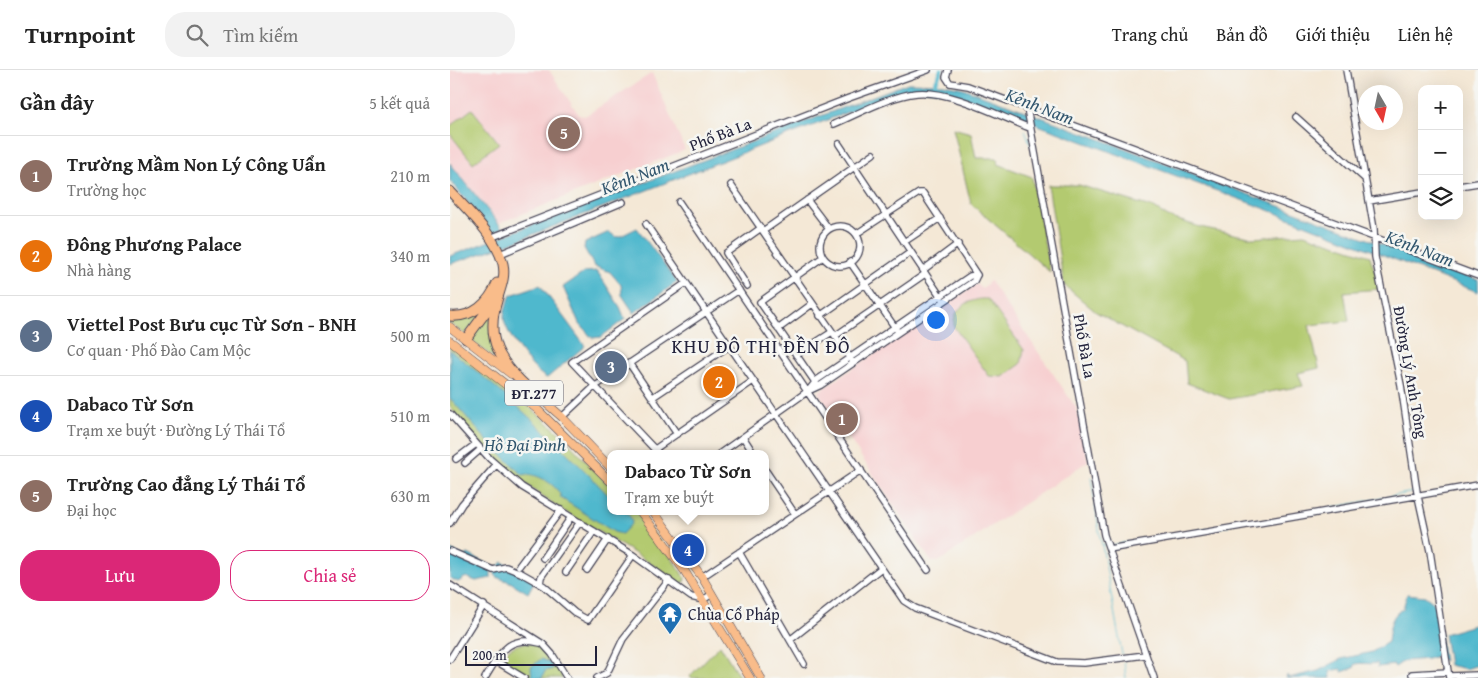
<!DOCTYPE html>
<html lang="vi">
<head>
<meta charset="utf-8">
<style>
	body { margin:0; font-family:"Gentium Book Plus",serif; background:#f2f2f2; color:#222 }
	.controls { position:absolute; right:15px; top:15px; display:grid; overflow:hidden; border-radius:10px; box-shadow:0 5px 20px #0002 }
	.controls button { width:45px; height:45px; display:grid; place-items:center; padding:0; border:0; border-bottom:1px solid #e0e0e0; background:#fff; color:#222; font:25px sans-serif }
	.compass { position:absolute; left:908px; top:15px; width:45px; height:45px; border-radius:50%; background:#fff; box-shadow:0 5px 20px #0002; rotate:171deg }
	.scale { position:absolute; left:15px; bottom:12px; width:132px; box-sizing:border-box; padding-left:5px; border:2px solid #22223b; border-top:0; font-size:14px; line-height:18px; white-space:nowrap; color:#22223b; -webkit-text-stroke:4px #f6f6f2; paint-order:stroke }
	.you { position:absolute; left:485px; top:249px; width:18px; height:18px; margin:-12px; border:4px solid #fff; border-radius:50%; background:#1a73e8; box-shadow:0 0 0 8px #1a73e833 }
	.badge { display:grid; place-items:center; width:32px; height:32px; border-radius:50%; background:#db2777; color:#fff; font-size:16px; font-weight:700 }
	.pin { position:absolute; translate:-50% -50%; border:2px solid #fff; box-shadow:0 1px 5px #0006 }
	.popup { position:absolute; left:157px; top:380px; width:162px; height:65px; box-sizing:border-box; display:grid; place-content:center; border-radius:10px; background:#fff; filter:drop-shadow(0 1px 4px #0005); font-size:16px; white-space:nowrap; color:#767676 }
	.popup b { font-size:19px; color:#222 }
	.popup::after { content:''; position:absolute; left:50%; top:100%; margin-left:-10px; border:10px solid transparent; border-top-color:#fff }
	.list { margin:0; padding:0; list-style:none }
	h2 { display:flex; justify-content:space-between; align-items:center; height:65px; margin:0; padding:0 20px; font-size:21px }
	h2 small { font-size:16px; font-weight:400; color:#767676 }
	.list li { display:grid; grid-template-columns:32px 1fr auto; gap:15px; align-items:center; box-sizing:border-box; height:80px; padding:0 20px; border-top:1px solid #e0e0e0 }
	.list b { display:block; font-size:19px; white-space:nowrap }
	.list p { margin:0; font-size:16px; white-space:nowrap; color:#767676 }
	.list em { font-size:16px; font-style:normal; color:#767676 }
	.actions { display:flex; gap:10px; padding:15px 20px }
	.actions a { flex:1; padding:11px 0; border:1px solid #db2777; border-radius:20px; text-align:center; font-size:18px; color:#db2777 }
	.actions .main { background:#db2777; color:#fff }
	.icon { flex:none; width:28px; height:28px; fill:none; stroke:currentColor; stroke-width:2; stroke-linecap:round; stroke-linejoin:round }
	.map { position:relative; flex:none; width:1028px; height:608px; overflow:hidden }
	header { display:flex; align-items:center; gap:30px; box-sizing:border-box; height:70px; padding:0 25px; background:#fff; border-bottom:1px solid #e0e0e0 }
	header strong { font-size:24px }
	nav { display:flex; gap:28px; margin-inline-start:auto; font-size:18px }
	.search { width:350px; height:45px; background:#f2f2f2; display:flex; align-items:center; gap:12px; box-sizing:border-box; padding:0 18px; border-radius:20px; color:#767676; font-size:19px }
	main { display:flex }
	aside { flex:1; background:#fff }
	.map>svg:first-child { display:block }
	.built { fill:#f7cfd0 }
	.green { fill:#b3ca6f; stroke:#6a7655 }
	.water { fill:#50b8cd; stroke:#396d84 }
	.lines { fill:none; stroke-linecap:round; stroke-linejoin:round }
	.stream { stroke:#50b8cd; stroke-width:1 }
	.canal { stroke:#50b8cd; stroke-width:4.5 }
	.minor-casing { stroke:#424052; stroke-width:8 }
	.major-casing { stroke:#424052; stroke-width:9 }
	.highway-casing { stroke:#424052; stroke-width:11 }
	.minor { stroke:#fff; stroke-width:5.5 }
	.major { stroke:#f9bc8a; stroke-width:8 }
	.highway { stroke:#f9bc8a; stroke-width:9 }
	.labels { text-anchor:middle; dominant-baseline:central; stroke-width:5; stroke-linejoin:round; paint-order:stroke }
	.shield { fill:#f6f6f2; stroke:#626272; stroke-width:1 }
	.shield-label { font-size:15px; font-weight:bold; fill:#22223b }
	.street-label { font-size:16px; fill:#22223b; stroke:#f6f6f2 }
	.poi-label { font-size:16px; fill:#22223b; stroke:#f6f6f2; text-anchor:start }
	.water-label { font-size:18px; font-style:italic; fill:#32566e; stroke:#f6f6f2 }
	.quarter-label { font-size:19px; letter-spacing:1px; fill:#22223b; stroke:#f6f6f2 }
</style>
</head>
<body>
<header>
<strong>Turnpoint</strong>
<div class="search"><svg class="icon" aria-label="search" viewBox="0 0 24 24"><circle cx="10" cy="10" r="6"/><path d="M15 15l6 6"/></svg>Tìm kiếm</div>
<nav><a>Trang chủ</a><a>Bản đồ</a><a>Giới thiệu</a><a>Liên hệ</a></nav>
</header>
<main>
<aside>
<h2>Gần đây<small>5 kết quả</small></h2>
<ul class="list">
<li><span class="badge" style="background:#8d6e63">1</span><div><b>Trường Mầm Non Lý Công Uẩn</b><p>Trường học</p></div><em>210 m</em></li>
<li><span class="badge" style="background:#e8710a">2</span><div><b>Đông Phương Palace</b><p>Nhà hàng</p></div><em>340 m</em></li>
<li><span class="badge" style="background:#5c6f8a">3</span><div><b>Viettel Post Bưu cục Từ Sơn - BNH</b><p>Cơ quan · Phố Đào Cam Mộc</p></div><em>500 m</em></li>
<li><span class="badge" style="background:#1a4fb4">4</span><div><b>Dabaco Từ Sơn</b><p>Trạm xe buýt · Đường Lý Thái Tổ</p></div><em>510 m</em></li>
<li><span class="badge" style="background:#8d6e63">5</span><div><b>Trường Cao đẳng Lý Thái Tổ</b><p>Đại học</p></div><em>630 m</em></li>
</ul>
<div class="actions"><a class="main">Lưu</a><a>Chia sẻ</a></div>
</aside>
<div class="map">
<svg width="1028" height="608" viewBox="0 0 1028 608">
	<rect width="100%" height="100%" fill="#f6f6f2"/>
	<filter id="ink" filterUnits="userSpaceOnUse"><feTurbulence type="fractalNoise" baseFrequency=".02" numOctaves="2"/><feDisplacementMap in="SourceGraphic" scale="10" xChannelSelector="R" yChannelSelector="G"/><feConvolveMatrix kernelMatrix="1 2 1 2 8 2 1 2 1" color-interpolation-filters="sRGB"/></filter>
	<filter id="wash" filterUnits="userSpaceOnUse"><feTurbulence type="fractalNoise" baseFrequency=".0096" numOctaves="4" result="noise"/><feDisplacementMap in="SourceGraphic" scale="20" xChannelSelector="R" yChannelSelector="G"/><feGaussianBlur stdDeviation="1.12" result="paint"/><feColorMatrix in="noise" values="0 0 0 0 0 0 0 0 0 0 0 0 0 0 0 0 0 1.4 0 .05"/><feComposite in="paint" operator="in"/></filter>
	<g filter="url(#wash)">
		<rect width="100%" height="100%" fill="#f4e8d6"/>
		<path class="built" d="M0,0H99L129,45L135,46L202,3L235,80L49,153L0,92Z
			M540,211L627,339L638,391L488,492L481,491L368,322L527,214L532,219Z"/>
		<path class="green" d="M22,39L49,73L23,93L0,64V56Z
			M503,58L521,63L526,88H547L548,94L582,107L600,202L521,134Z
			M598,115H629L704,138L718,147L750,157L803,168L854,164L920,186L930,219L894,222L899,251L859,255L869,298L848,303L853,316L779,329L737,313L735,291L646,242L614,215Z
			M531,229H538L574,280L571,294L553,307L539,306L504,257C502,240 516,231 531,229Z
			M40,233L15,264L0,254V248Z
			M42,239L51,293L19,269Z
			M0,274L58,318L106,360L160,416V441H185L212,474L235,508L234,513H229C190,484 147,462 106,436C64,408 30,376 0,337Z
			M75,573C96,575 104,590 113,608H78L52,591L51,588C57,579 64,575 75,573Z
			M270,575L290,608H242L240,606Z"/>
		<path class="water" d="M458,13L494,14L513,18L1028,210V222L816,139L512,27C492,20 473,19 452,21L53,176L0,194V186Z
			M0,93L52,158L44,164L0,111Z
			M187,158L227,212L184,243L172,225L171,215L160,202L144,196L134,178L135,173L159,162L166,167L171,166Z
			M147,201L170,237L175,249L151,267L142,268L129,253L113,217L135,202Z
			M90,215L135,276L97,308C83,302 55,263 54,248C54,240 58,232 61,225Z
			M0,280C58,325 110,374 160,427V441H175L181,448L182,453L172,464L164,462L111,428C110,416 84,401 73,405L41,375L0,328Z
			M0,480L14,486L18,484L41,496V508L26,511L16,507L8,512L0,508Z
			M52,492L85,510L78,523L60,512L46,507L44,500Z
			M957,524L975,526L985,534L994,591L987,586L978,589L954,591L945,597L944,595L928,597L927,593C918,595 913,592 905,594L904,598L892,602L891,599L880,601L881,608H836L837,605L839,608L868,601L891,589L922,582L938,572C940,558 940,545 953,539Z
			M1028,554V595L1016,599L999,595L994,564Z
			M91,589L101,593L103,599L95,601L92,608H82L81,597Z"/>
		<g class="lines">
			<path class="stream" d="M575,60L581,76
				M641,407L650,467L652,475L655,474
				M880,438L963,422
				M652,475L672,584
				M661,475L778,456
				M674,592L676,608"/>
			<path class="canal" d="M484,17L491,0"/>
		</g>
	</g>
	<g filter="url(#ink)">
		<g class="lines">
			<defs>
				<path id="minor" d="M498,0L496,7L500,13L518,16L577,38L1028,206
					M896,0L924,159L925,187L951,315L967,422L980,481L999,608
					M577,38L654,465L704,608
					M846,47L914,108
					M384,54C410,43 439,26 467,23C501,20 549,46 580,58
					M389,74L491,227
					M281,115L404,293
					M1009,116L1028,113
					M357,130L379,159
					M919,131L972,122
					M229,132L478,500
					M196,154L454,531L465,538L607,592L634,593L695,585
					M370 176a20 20 0 1 1 40 0a20 20 0 1 1-40 0Z
					M313,161L423,84
					M406,164L469,123H473L527,205
					M40,168L399,28L478,0
					M454,172L490,148
					M50,184L173,132
					M400,192L446,259
					M473,200L508,174
					M297,216L276,183L311,158
					M370,246L461,182
					M328,259L362,234
					M385,266L475,204
					M346,285L382,262
					M179,293L227,364
					M367,315L310,232L373,187
					M359,320L367,310L520,206L527,205
					M203,327L279,276
					M0,344L40,389L72,417L183,485L241,527L253,530L262,524
					M112,347L144,317L289,220
					M293,367L304,384
					M205,379L303,311
					M209,384L122,292L236,213
					M269,384L358,321L371,315L524,211L527,205
					M6,389L26,374
					M15,393L31,379
					M316,401L345,444
					M0,453L12,434L46,395
					M659,479L1028,415
					M0,481L43,500L56,497L71,503L94,516L125,543L138,550L183,485
					M289,482L354,594
					M93,488L121,447
					M69,496L111,440
					M137,500L158,469
					M116,502L144,461
					M252,507L411,400
					M90,514L91,507L130,452
					M0,515L93,574L102,584L117,608
					M340,570L430,499
					M0,589L34,535
					M46,591L74,608
					M962,604L998,602
					M999,606L1028,605
					M35,608C50,584 57,564 90,573
					M147,608L157,603L173,569L219,510"/>
				<path id="major" d="M0,257L61,304
					M0,271L87,339L160,411
					M72,312L112,347L160,397
					M190,441L234,500L300,608
					M203,441L252,507L311,608"/>
				<path id="highway" d="M0,121C19,142 46,166 53,194C56,208 50,219 47,231C35,270 50,291 76,316
					M0,246C23,248 39,233 47,213
					M16,269L44,231"/>
			</defs>
			<use href="#minor" class="minor-casing"/>
			<use href="#major" class="major-casing"/>
			<use href="#highway" class="highway-casing"/>
			<use href="#minor" class="minor"/>
			<use href="#major" class="major"/>
			<use href="#highway" class="highway"/>
		</g>
	</g>
	<defs>
		<symbol id="temple-pin" viewBox="-11 -11 22 30"><path d="M0 17L-7.5 6A9.5 9.5 0 1 1 7.5 6Z" fill="#1f6fb2" stroke="#f6f6f2"/><path d="M0-6L5-2H3V0L6.5 2.5H4V6H1.5V3h-3V6H-4V2.5H-6.5L-3 0V-2H-5Z" fill="#fff"/></symbol>
	</defs>
	<g fill-rule="evenodd">
		<use href="#temple-pin" x="206" y="530" width="28" height="38"/>
	</g>
	<g class="labels">
		<rect class="shield" x="55" y="310.5" width="58" height="25" rx="4"/>
		<g class="shield-label">
			<text x="84" y="323">ĐT.277</text>
		</g>
		<g class="street-label">
			<text transform="translate(270 64) rotate(-21)">Phố Bà La</text>
			<text transform="translate(635 276) rotate(80)">Phố Bà La</text>
			<text transform="translate(961 302) rotate(80)">Đường Lý Anh Tông</text>
		</g>
		<g class="poi-label">
			<text x="238" y="544">Chùa Cổ Pháp</text>
		</g>
		<g class="water-label">
			<text transform="translate(590 36) rotate(21)">Kênh Nam</text>
			<text transform="translate(185 106) rotate(-21)">Kênh Nam</text>
			<text transform="translate(970 178) rotate(21)">Kênh Nam</text>
			<text x="75" y="374">Hồ Đại Đình</text>
		</g>
		<g class="quarter-label">
			<text x="311" y="276">KHU ĐÔ THỊ ĐỀN ĐÔ</text>
		</g>
	</g>
</svg>
<div class="controls">
<button>+</button>
<button>−</button>
<button><svg class="icon" aria-label="layers" viewBox="0 0 24 24"><path d="M12 4l9 5-9 5-9-5zM3 14l9 5 9-5"/></svg></button>
</div>
<svg class="compass" viewBox="-18 -18 36 36"><path d="M0-13l5 13h-10z" fill="#e53935"/><path d="M0 13l5-13h-10z" fill="#767676"/></svg>
<div class="scale">200 m</div>
<div class="you"></div>
<div class="pin badge" style="left:392px;top:349px;background:#8d6e63">1</div>
<div class="pin badge" style="left:269px;top:312px;background:#e8710a">2</div>
<div class="pin badge" style="left:161px;top:297px;background:#5c6f8a">3</div>
<div class="pin badge" style="left:238px;top:480px;background:#1a4fb4">4</div>
<div class="popup"><b>Dabaco Từ Sơn</b>Trạm xe buýt</div>
<div class="pin badge" style="left:114px;top:63px;background:#8d6e63">5</div>
</div>
</main>
</body>
</html>
